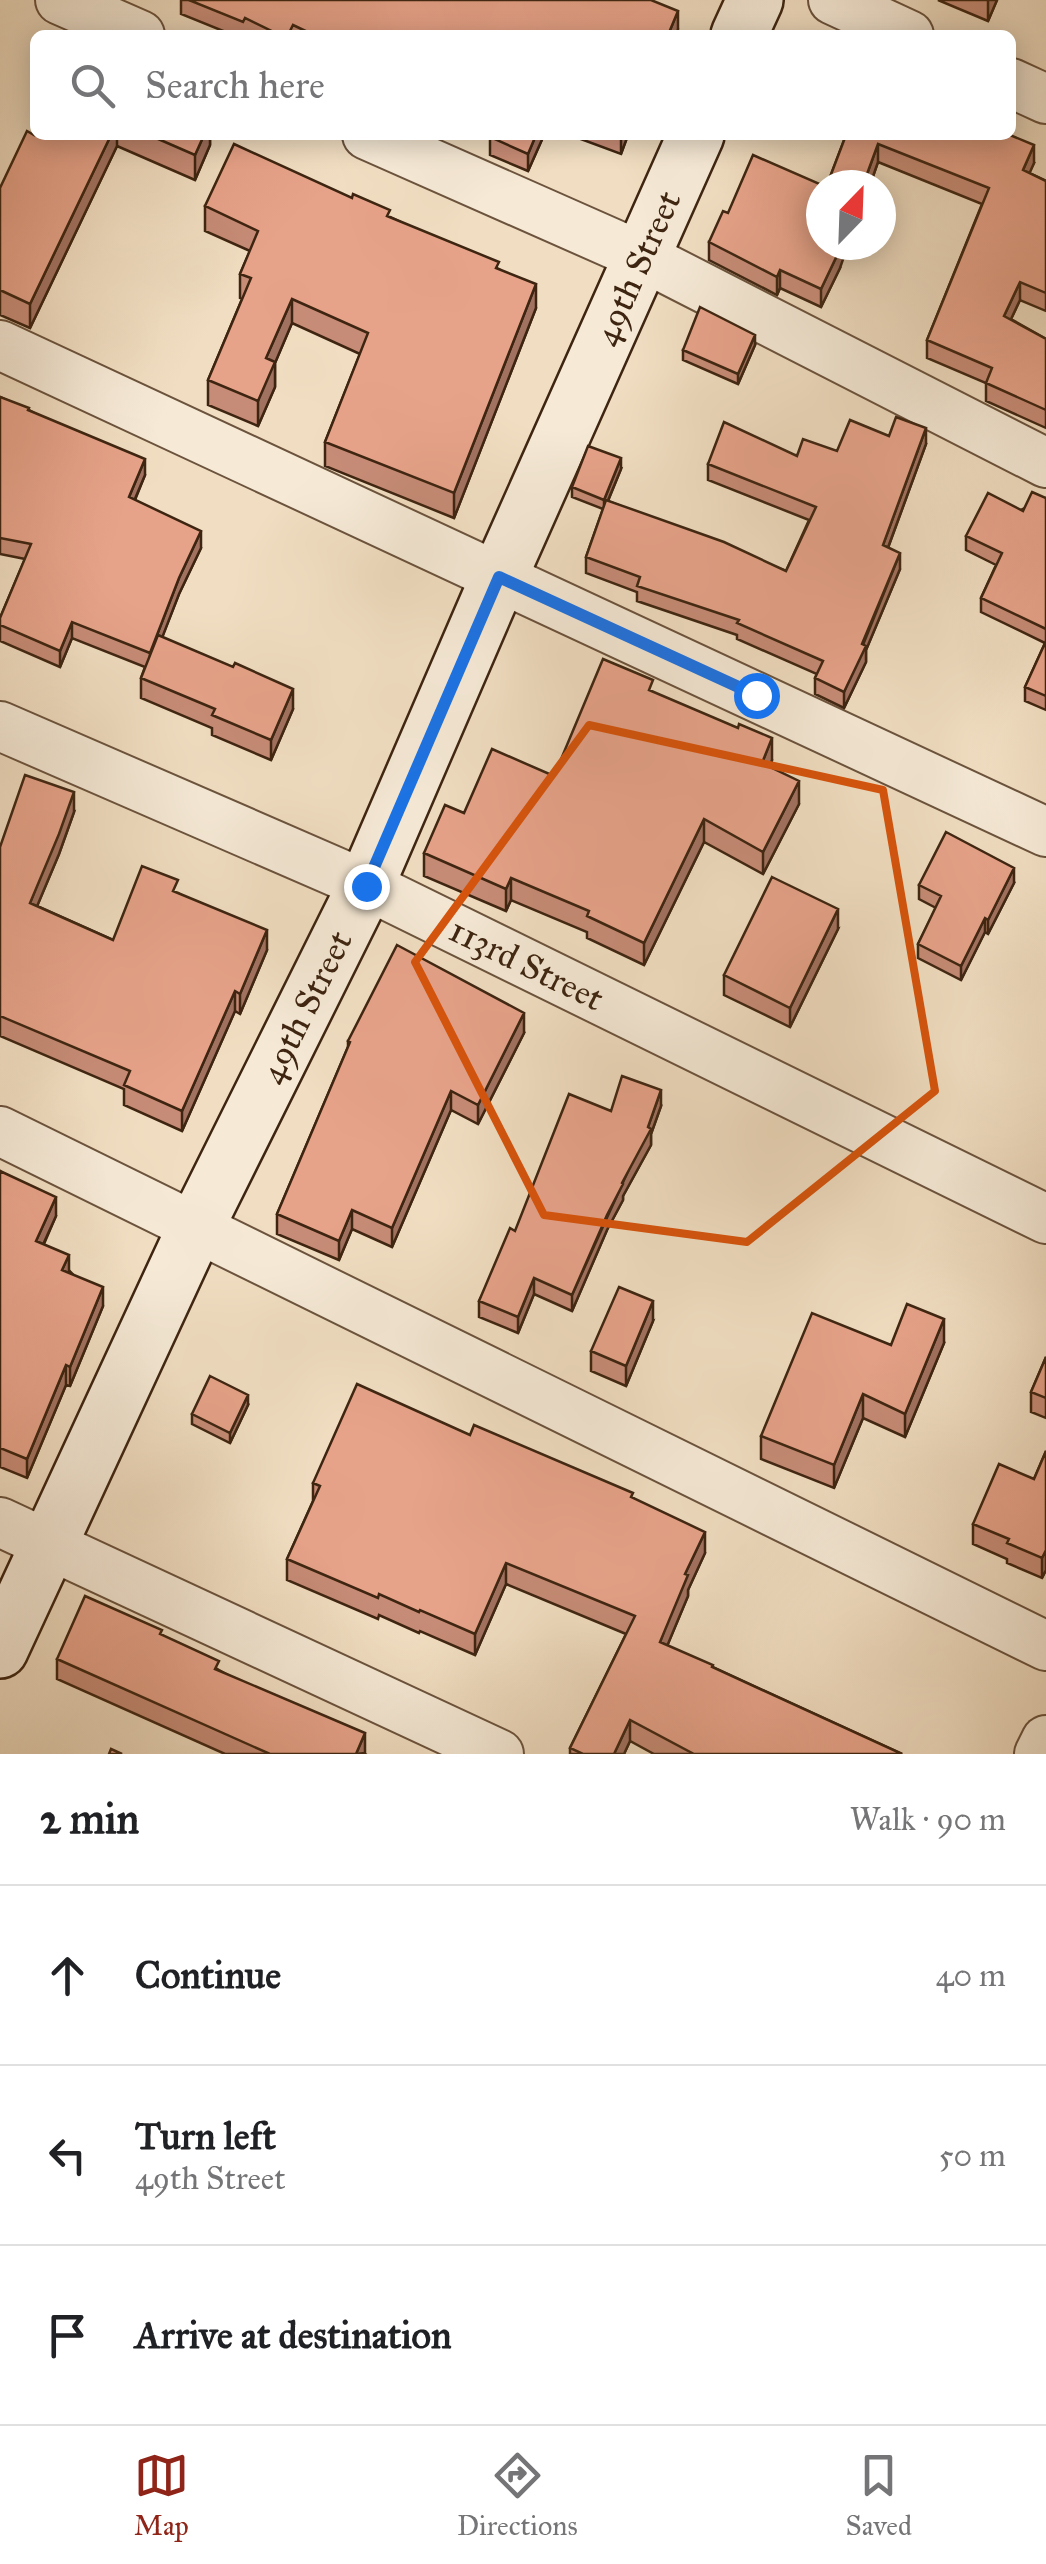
<!DOCTYPE html>
<html lang="en">
<head>
<meta charset="utf-8">
<style>
	body { margin:0; font-family:"IM FELL Great Primer",serif; background:#f2f2f2; color:#202124 }
	.compass { position:absolute; left:806px; top:170px; width:90px; height:90px; border-radius:50%; background:#fff; box-shadow:0 5px 25px #0003; rotate:23deg }
	.stop { position:absolute; width:30px; height:30px; margin:-22px; border:8px solid #1a73e8; border-radius:50%; background:#fff }
	.stop.end { background:#1a73e8; border-color:#fff; box-shadow:0 2px 10px #0008 }
	.list { margin:0; padding:0; list-style:none }
	h2 { display:flex; justify-content:space-between; align-items:center; height:130px; margin:0; padding:0 40px; font-size:42px }
	h2 small { font-size:32px; font-weight:400; color:#757577 }
	.list li { display:grid; grid-template-columns:65px 1fr auto; gap:30px; align-items:center; box-sizing:border-box; height:180px; padding:0 40px; border-top:2px solid #e0e0e0 }
	.list b { display:block; font-size:38px; white-space:nowrap }
	.list p { margin:0; font-size:32px; white-space:nowrap; color:#757577 }
	.list em { font-size:32px; font-style:normal; color:#757577 }
	.icon { flex:none; width:55px; height:55px; fill:none; stroke:currentColor; stroke-width:2; stroke-linecap:round; stroke-linejoin:round }
	.map { position:relative; flex:none; width:1046px; height:1754px; overflow:hidden }
	.search { position:absolute; background:#fff; box-shadow:0 5px 25px #0003; left:30px; right:30px; top:30px; height:110px; display:flex; align-items:center; gap:25px; box-sizing:border-box; padding:0 35px; border-radius:15px; color:#757577; font-size:38px }
	.sheet { height:670px; background:#fff }
	nav { display:flex; justify-content:space-around; align-items:center; box-sizing:border-box; height:140px; border-top:2px solid #e0e0e0; background:#fff; font-size:28px; color:#757577 }
	nav a { display:grid; justify-items:center; gap:5px }
	nav .on { color:#8f2418 }
	.map>svg:first-child { display:block }
	.lines { fill:none; stroke-linecap:round; stroke-linejoin:round }
	.minor-casing { stroke:#6b533d; stroke-width:52 }
	.secondary-casing { stroke:#3e2511; stroke-width:60 }
	.minor { stroke:#f6ead7; stroke-width:48 }
	.secondary { stroke:#f6ead7; stroke-width:55 }
	.wall { fill:#c78c77; stroke:#3e2511; stroke-width:2.5 }
	.shaded-wall { fill:#a27261; stroke:#3e2511; stroke-width:2.5 }
	.building { fill:#e7a38a; stroke:#3e2511; stroke-width:2.5 }
	.route { stroke:#1a73e8; stroke-width:12 }
	.marked { fill:none; stroke:#d7540c; stroke-width:8; stroke-linejoin:round }
	.labels { text-anchor:middle; dominant-baseline:central; stroke-width:10; stroke-linejoin:round; paint-order:stroke }
	.street-label { font-size:35px; fill:#3e2511; stroke:#f6ead7 }
</style>
</head>
<body>
<div class="map">
<svg width="1046" height="1754" viewBox="0 0 1046 1754">
	<rect width="100%" height="100%" fill="#f1dec2"/>
	<filter id="stains"><feTurbulence type="fractalNoise" baseFrequency=".002" numOctaves="4"/><feColorMatrix values="0 0 0 0 .2 0 0 0 0 .09 0 0 0 0 .02 0 0 0 .5 -.17"/></filter>
	<radialGradient id="worn" r=".72"><stop offset=".6" stop-color="#630" stop-opacity="0"/><stop offset="1" stop-color="#630" stop-opacity=".3"/></radialGradient>
	<g class="lines">
		<defs>
			<g id="minor">
				<path d="M60,0L140,35"/>
				<path d="M833,0L909,35"/>
				<path d="M1011,83L1046,99"/>
				<path d="M367,135L643,257L1046,463"/>
				<path d="M0,345L1046,832"/>
				<path id="s1" d="M0,726L366,885L1046,1219"/>
				<path d="M0,1131L1046,1646"/>
				<path d="M0,1522L499,1754"/>
				<path d="M1039,1754L1046,1740"/>
			</g>
			<g id="secondary">
				<path d="M739,35L755,0"/>
				<path id="s2" d="M0,1650L195,1229L366,885L499,577L696,135"/>
			</g>
		</defs>
		<use href="#minor" class="minor-casing"/>
		<use href="#secondary" class="secondary-casing"/>
		<use href="#minor" class="minor"/>
		<use href="#secondary" class="secondary"/>
	</g>
	<path class="wall" d="M181,0H651L678,29L676,35H233L181,14Z
		M938,0H997L988,21Z
		M35,135H210V145L195,180L117,146L30,328L0,315V188Z
		M481,135H544L528,171L490,155V139Z
		M570,135H628L621,154Z
		M846,135L1034,163L1029,173L1046,181V311L1020,300L1011,319L1046,339V428L986,401V383L927,358V340L982,204L878,162L870,185H827Z
		M205,206L390,217L499,269L536,308L454,518L325,466V442L360,354L292,323L275,363V387L258,426L208,405V380L242,299L240,298V274L250,251L205,231Z
		M709,242L840,268L821,307L780,288L777,295L709,260Z
		M755,345L738,384L683,360V350Z
		M0,397L29,410L145,475L135,500L201,548L179,594L162,637L293,709L271,760L212,735V728L141,698V678L145,667L72,638L60,667L0,641V618L25,559L0,554Z
		M889,436L926,444L888,548L900,569L866,650V662L844,708L815,694V678L817,674L737,639V635L637,601V592L586,573V557L603,509L572,497V487L621,469L608,501L786,571L809,520L708,480V464L837,451Z
		M1046,498V710L1025,701V687L1045,643L981,612V598L996,565L966,550V536Z
		M653,692L772,760L770,767L799,804L763,874L704,842L644,965L587,938V932L511,900L506,911L424,876V853L464,813L554,776Z
		M74,812L59,854L37,906L113,940L178,893L267,950L240,1014L235,1011L182,1131L124,1105V1089L0,1036V847Z
		M1014,883L988,934L985,932L961,980L918,958V944L936,908L919,899V885Z
		M838,929L790,1027L724,995V975Z
		M524,1033L478,1124L451,1110L392,1247L352,1229L339,1260L277,1234V1214L348,1047V1041Z
		M661,1106L651,1134V1145L623,1196V1200L607,1230L572,1311L534,1294L518,1333L479,1317V1301L515,1231L611,1111Z
		M0,1171L56,1216L44,1244L103,1306L70,1386L66,1385L27,1478L0,1467Z
		M653,1321L626,1386L591,1371V1351Z
		M944,1343L905,1437L863,1418L834,1488L761,1459V1436L891,1345Z
		M1046,1357V1418L1031,1412V1392Z
		M248,1405L230,1443L192,1424V1414Z
		M470,1435L633,1498L705,1553L688,1590V1596L667,1646L902,1754H654L630,1741L624,1754H570V1748L626,1634L506,1584L475,1655L420,1631L419,1633L379,1615L378,1619L287,1580V1559L313,1501V1483Z
		M1046,1451V1570L1042,1578L1007,1563V1559L973,1544V1524L1034,1479Z
		M162,1635L219,1670L365,1754H225L57,1679V1659Z"/>
	<path class="shaded-wall" d="M988,0H997L988,21Z
		M678,11V29L676,35H668Z
		M111,135H117V146L30,328V304Z
		M204,135H210V145L195,180V155Z
		M536,135H544L528,171V154Z
		M622,135H628L621,154V137Z
		M878,144V162L870,185H863Z
		M1034,145V163L1023,188V170Z
		M842,245H848L840,268L821,307V289Z
		M780,270V288L777,295V277Z
		M1020,282V300L1004,334V316Z
		M536,284V308L454,518V493Z
		M292,299V323L275,363V387L258,426V401L266,358Z
		M755,335V345L738,384V374Z
		M926,428V444L883,561V545Z
		M621,458V469L604,510V500Z
		M145,459V475L129,513V497Z
		M201,531V548L179,594L150,669V653L179,578Z
		M900,553V569L866,650V662L844,708V692Z
		M72,622V638L60,667V651Z
		M293,689V709L271,760V740Z
		M772,738V760L762,785V763Z
		M799,781V804L763,874V852Z
		M74,792V812L59,854L30,923V903Z
		M704,819V842L644,965V943Z
		M1014,868V883L988,934V920Z
		M511,878V900L506,911V889Z
		M838,909V929L790,1027V1008Z
		M985,918V932L961,980V966Z
		M267,930V950L240,1014V994Z
		M235,991V1011L182,1131V1111Z
		M524,1013V1033L478,1124V1105Z
		M661,1090V1106L651,1134V1145L623,1196V1200L607,1230L572,1311V1295L648,1127Z
		M451,1091V1110L392,1247V1228Z
		M56,1197V1216L36,1260V1241Z
		M352,1210V1229L339,1260V1241Z
		M69,1255V1274L62,1270Z
		M534,1278V1294L518,1333V1317Z
		M103,1287V1306L70,1386V1367Z
		M653,1301V1321L626,1386V1366Z
		M944,1319V1343L905,1437V1414Z
		M66,1365V1385L27,1478V1459Z
		M863,1394V1418L834,1488V1465Z
		M248,1395V1405L230,1443V1433Z
		M705,1532V1553L688,1590V1596L660,1663V1642L685,1574Z
		M1046,1550V1570L1042,1578V1558Z
		M506,1563V1584L475,1655V1634Z
		M630,1720V1741L624,1754H614Z
		M365,1733V1753L356,1754Z"/>
	<path class="building" d="M189,0H651L678,11L668,35H314L293,25L288,35H280L245,18L243,22Z
		M27,131L34,135L35,133V135H111L30,304L0,290V188Z
		M149,135H204L195,155Z
		M491,135H536L528,154L490,137Z
		M846,135H1010L1034,145L1023,170L1046,181V293L1020,282L1004,316L1046,339V410L986,383L992,368L927,340L989,188L878,144L863,185H827Z
		M234,144L352,198L353,194L390,210L387,216L499,262L496,268L536,284L454,493L325,442L368,333L292,299L266,358L275,362L258,401L208,380L251,278L240,274L258,231L205,206Z
		M753,155L822,185L821,245H842L821,289L780,270L777,277L709,242L723,211L728,213Z
		M700,307L755,335L738,374L683,350Z
		M0,397L29,408L28,410L145,459L129,497L201,531L179,578L150,653L72,622L60,651L0,625V618L31,544L0,538Z
		M896,417L926,428L883,545L900,553L862,644L866,646L844,692L815,678L823,661L737,623L739,620L637,586L640,577L586,557L606,500L724,542L786,571L816,507L708,464L724,422L797,456L803,439L837,451L850,420L889,436Z
		M588,446L621,458L604,500L572,487Z
		M1032,492L1046,498V629L981,598L1002,553L966,536L988,493L1023,511Z
		M158,635L233,667L235,663L293,689L271,740L212,715L215,709L141,678Z
		M1046,641V696L1025,687Z
		M603,659L653,680L649,690L738,728L739,724L772,738L762,763L799,781L763,852L704,819L644,943L587,916L589,911L511,878L506,889L424,853L445,805L464,813L492,749L554,776Z
		M25,775L74,792L59,834L30,903L113,940L142,866L178,880L173,891L267,930L240,994L235,991L182,1111L124,1085L130,1071L0,1016V847Z
		M946,832L1014,868L988,920L985,918L961,966L918,944L941,896L919,885Z
		M772,877L838,909L790,1008L724,975Z
		M397,945L524,1013L478,1105L451,1091L392,1228L352,1210L339,1241L277,1214L350,1042L348,1041Z
		M622,1076L661,1090L648,1127L651,1129L622,1183L623,1184L607,1215L572,1295L534,1278L518,1317L479,1301L510,1228L515,1231L569,1094L611,1111Z
		M0,1171L56,1197L36,1241L69,1255L62,1270L103,1287L70,1367L66,1365L27,1459L0,1448Z
		M619,1287L653,1301L626,1366L591,1351Z
		M907,1304L944,1319L905,1414L863,1394L834,1465L761,1436L812,1313L891,1345Z
		M1046,1357V1398L1031,1392Z
		M210,1376L248,1395L230,1433L192,1414Z
		M357,1384L470,1435L474,1425L633,1493L631,1497L705,1532L685,1574L688,1575L660,1642L713,1665L712,1667L902,1754H694L630,1720L614,1754H583L570,1748L635,1616L506,1563L475,1634L420,1610L419,1612L379,1594L378,1598L287,1559L320,1486L313,1483Z
		M1046,1451V1550L1042,1558L1007,1543L1009,1539L973,1524L999,1464L1034,1479Z
		M85,1596L162,1630L160,1634L219,1661L215,1669L365,1733L356,1754H270L57,1659Z
		M111,1749L122,1754H109Z"/>
	<g class="lines">
		<path class="route" d="M366,886L499,577L756,695"/>
	</g>
	<path class="marked" d="M589,725L883,790L935,1091L747,1242L544,1215L415,962Z"/>
	<g class="labels">
		<g class="street-label">
			<text stroke="none"><textPath href="#s2" startOffset="1522">49th Street</textPath></text>
			<text stroke="none"><textPath href="#s1" startOffset="578">113rd Street</textPath></text>
			<text stroke="none"><textPath href="#s2" startOffset="712">49th Street</textPath></text>
		</g>
	</g>
	<rect width="100%" height="100%" filter="url(#stains)"/>
	<rect width="100%" height="100%" fill="url(#worn)"/>
</svg>
<svg class="compass" viewBox="-18 -18 36 36"><path d="M0-13l5 13h-10z" fill="#e53935"/><path d="M0 13l5-13h-10z" fill="#757577"/></svg>
<div class="stop" style="left:756px;top:695px"></div>
<div class="stop end" style="left:366px;top:886px"></div>
<div class="search"><svg class="icon" aria-label="search" viewBox="0 0 24 24"><circle cx="10" cy="10" r="6"/><path d="M15 15l6 6"/></svg>Search here</div>
</div>
<section class="sheet">
<h2>2 min<small>Walk · 90 m</small></h2>
<ul class="list">
<li><svg class="icon" aria-label="ahead" viewBox="0 0 24 24"><path d="M12 20V5M6 11l6-6 6 6"/></svg><div><b>Continue</b></div><em>40 m</em></li>
<li><svg class="icon" aria-label="left" viewBox="0 0 24 24"><path d="M17 20v-9H6M10 6l-5 5 5 5"/></svg><div><b>Turn left</b><p>49th Street</p></div><em>50 m</em></li>
<li><svg class="icon" aria-label="arrive" viewBox="0 0 24 24"><path d="M6 21V4h12l-3 4 3 4H6"/></svg><div><b>Arrive at destination</b></div></li>
</ul>
</section>
<nav>
<a class="on"><svg class="icon" aria-label="map" viewBox="0 0 24 24"><path d="M3 6l6-2 6 2 6-2v14l-6 2-6-2-6 2zM9 4v14M15 6v14"/></svg>Map</a>
<a><svg class="icon" aria-label="directions" viewBox="0 0 24 24"><path d="M12 3l9 9-9 9-9-9zM9 14v-3h6M13 9l2 2-2 2"/></svg>Directions</a>
<a><svg class="icon" aria-label="saved" viewBox="0 0 24 24"><path d="M7 4h10v16l-5-4-5 4z"/></svg>Saved</a>
</nav>
</body>
</html>
